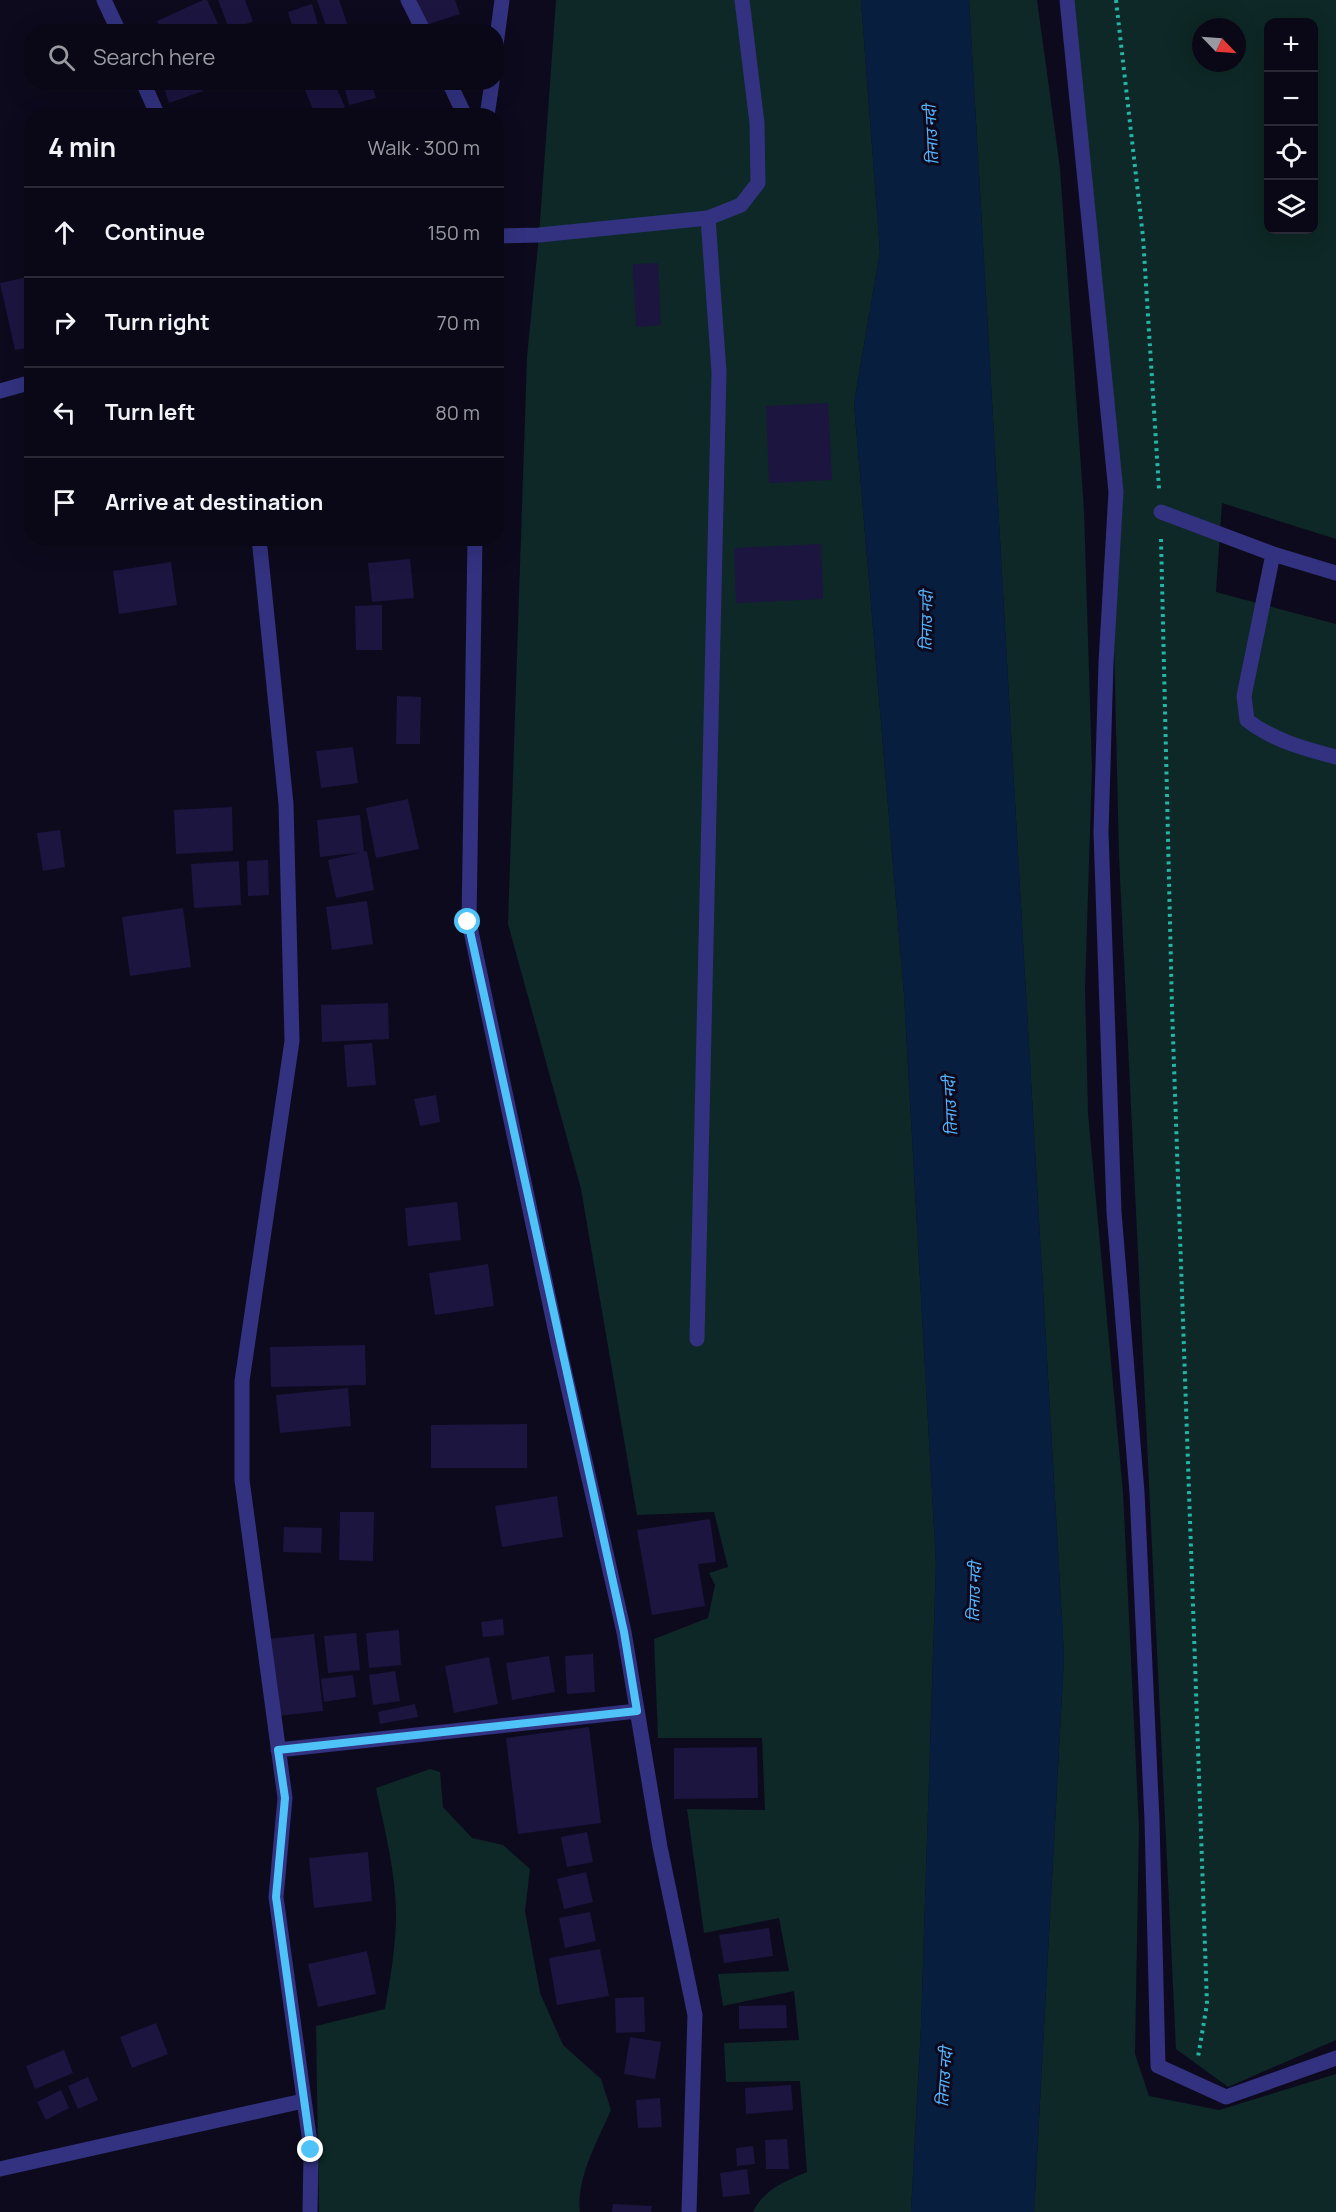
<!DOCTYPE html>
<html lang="en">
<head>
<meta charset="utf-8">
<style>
	body { margin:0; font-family:Manrope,"Noto Sans Devanagari",sans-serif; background:#181623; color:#f1f3f6 }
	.controls { position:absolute; right:18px; top:18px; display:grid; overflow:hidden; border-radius:12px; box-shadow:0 6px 24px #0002 }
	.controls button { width:54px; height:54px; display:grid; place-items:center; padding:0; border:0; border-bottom:2px solid #2a2935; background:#0a0816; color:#f1f3f6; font:30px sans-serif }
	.compass { position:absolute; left:1192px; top:18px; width:54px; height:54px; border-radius:50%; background:#0a0816; box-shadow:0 6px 24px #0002; rotate:115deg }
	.stop { position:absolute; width:18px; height:18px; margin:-14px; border:4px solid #4fc3f7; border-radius:50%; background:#fff }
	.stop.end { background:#4fc3f7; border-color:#fff; box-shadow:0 2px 6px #0008 }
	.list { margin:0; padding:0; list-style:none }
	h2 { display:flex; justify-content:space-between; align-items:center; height:78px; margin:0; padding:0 24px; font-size:26px }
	h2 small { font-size:20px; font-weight:400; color:#999aa1 }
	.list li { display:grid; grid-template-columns:39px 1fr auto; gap:18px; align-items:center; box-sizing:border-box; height:90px; padding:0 24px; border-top:2px solid #2a2935 }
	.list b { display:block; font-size:22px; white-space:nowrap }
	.list em { font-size:20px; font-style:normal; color:#999aa1 }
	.icon { flex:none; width:33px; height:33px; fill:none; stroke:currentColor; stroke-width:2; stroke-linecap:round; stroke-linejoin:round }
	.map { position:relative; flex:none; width:1336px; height:2212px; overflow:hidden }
	.search { position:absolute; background:#0a0816; box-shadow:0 6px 24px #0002; left:24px; top:24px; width:480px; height:66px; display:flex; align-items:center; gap:15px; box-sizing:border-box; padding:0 21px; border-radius:24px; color:#999aa1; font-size:22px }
	.panel { position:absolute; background:#0a0816; box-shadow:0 6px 24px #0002; left:24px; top:108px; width:480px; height:438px; border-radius:24px }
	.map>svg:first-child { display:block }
	.green { fill:#0d2826; fill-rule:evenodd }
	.water { fill:#071e3f }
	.building { fill:#1c1540 }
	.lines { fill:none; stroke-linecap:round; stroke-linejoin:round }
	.path { stroke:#25b5a7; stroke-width:4; stroke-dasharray:3 4.5; stroke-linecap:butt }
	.service { stroke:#323280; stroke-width:15 }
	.minor { stroke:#323280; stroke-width:15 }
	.tertiary { stroke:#323280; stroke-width:15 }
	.route { stroke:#4fc3f7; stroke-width:8 }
	.labels { text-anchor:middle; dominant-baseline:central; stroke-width:6; stroke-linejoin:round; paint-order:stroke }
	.water-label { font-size:16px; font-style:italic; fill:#55b6ff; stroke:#0d0a1d }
</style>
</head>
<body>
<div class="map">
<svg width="1336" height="2212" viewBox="0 0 1336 2212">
	<rect width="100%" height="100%" fill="#0d0a1d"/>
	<path class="green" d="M556,0H861L880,252L854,403L904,994L936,1563L921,2027L911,2212H753C764,2189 784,2182 807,2172L800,2081L726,2082L724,2043L799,2040L794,1991L723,2006L718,1974L789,1971L779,1918L704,1933L687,1809L765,1810L762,1738H658L654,1639L708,1618L715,1585L709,1573L728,1567L714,1512L637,1515L581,1189L508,924L527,357L539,235Z
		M969,0H1037L1060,168L1084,510L1092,768L1085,989L1088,1113L1123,1492L1139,1828L1135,2054L1149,2096L1219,2110L1336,2074V2212H1034L1064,1656Z
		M1060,0H1336V539L1222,503L1216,592L1336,624V2040L1228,2087L1176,2049L1119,856L1109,430ZM1268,22H1314V230H1268ZM1201,27H1237V63H1201Z
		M430,1769L440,1772L443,1807L472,1838L503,1845L530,1869L525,1911L540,1993L563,2045L601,2079L611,2110C598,2140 576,2178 580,2212H319L316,2026L385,2009C390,1980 395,1951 396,1921C397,1877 385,1832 376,1788Z"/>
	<path class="water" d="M861,0H969L1064,1656L1034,2212H911L921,2027L936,1563L904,994L854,403L880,252Z"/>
	<path class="building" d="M203,0H207L222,32H161L157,21Z
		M218,0H245L253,21L230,31Z
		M317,0H339L348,26L328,32Z
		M417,0H455L460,14L426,25Z
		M312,4L320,32H294L288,12Z
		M162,82H200L203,91L169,103Z
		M310,82H334L345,107L326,116H316L303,86Z
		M343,82H371L376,98L349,105Z
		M376,109L379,116H361V115Z
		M658,263L661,325L636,327L633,264Z
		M32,276V347L15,350L0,283Z
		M828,403L832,480L769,483L766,406Z
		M166,538H190V539L167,545Z
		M821,544L823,599L736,603L734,548Z
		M410,559L414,598L372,602L368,563Z
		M171,562L177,605L119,614L113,571Z
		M382,605V650H356L355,606Z
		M397,696L421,697L420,744H396Z
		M353,747L358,783L321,788L316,751Z
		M408,799L419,849L376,858L366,808Z
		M232,807L233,851L176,854L174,810Z
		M360,815L364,852L320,857L317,820Z
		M60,830L65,867L43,871L37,833Z
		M367,851L374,890L336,898L328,860Z
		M268,860L269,895L248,896L247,861Z
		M239,861L241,905L194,908L191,864Z
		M367,901L373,944L332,950L326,907Z
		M183,908L191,967L130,976L122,917Z
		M388,1003L389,1039L322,1042L321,1005Z
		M372,1043L376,1085L347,1087L344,1045Z
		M436,1095L440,1122L420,1126L414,1099Z
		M457,1202L461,1240L408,1246L405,1208Z
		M488,1264L494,1306L435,1315L429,1273Z
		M365,1345L366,1385L271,1387L270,1347Z
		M348,1388L351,1426L280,1433L276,1395Z
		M527,1424V1468H431V1425Z
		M557,1496L563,1537L502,1547L495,1506Z
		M340,1512H374L373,1561L339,1560Z
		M710,1519L716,1562L698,1564L705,1606L652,1615L637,1530Z
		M284,1527L322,1528L321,1553L283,1552Z
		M503,1619L504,1635L483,1637L481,1622Z
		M399,1630L401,1665L369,1668L366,1633Z
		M356,1633L360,1670L328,1673L324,1636Z
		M314,1634L323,1711L277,1716L268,1639Z
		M593,1654L595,1692L567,1694L565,1656Z
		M549,1656L555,1692L512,1700L506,1663Z
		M489,1657L498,1704L454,1713L445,1666Z
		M395,1671L400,1701L373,1705L369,1675Z
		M353,1675L356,1697L324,1702L321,1679Z
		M415,1704L418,1717L380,1724L378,1712Z
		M589,1727L601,1823L518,1834L506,1738Z
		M757,1747L758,1798L674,1799V1748Z
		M587,1832L593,1862L567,1867L561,1837Z
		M368,1852L372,1901L314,1908L309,1858Z
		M586,1872L593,1902L564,1909L557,1879Z
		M590,1912L596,1941L565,1948L559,1918Z
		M769,1928L773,1956L724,1963L719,1935Z
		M600,1949L609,1996L557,2005L549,1958Z
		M367,1951L376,1994L318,2007L308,1964Z
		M644,1997L645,2032L616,2033L615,1998Z
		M786,2005L787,2028L739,2029V2006Z
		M156,2023L168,2054L132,2068L120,2037Z
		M630,2037L661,2042L655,2079L624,2074Z
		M64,2050L73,2073L35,2089L26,2066Z
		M88,2077L98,2100L78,2109L68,2086Z
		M791,2085L793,2110L746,2114L745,2088Z
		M61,2090L69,2108L46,2120L37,2102Z
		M660,2098L662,2127L638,2128L636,2100Z
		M787,2139L789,2169H766L765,2140Z
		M753,2146L755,2164L737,2166L736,2148Z
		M747,2169L750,2194L723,2197L720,2173Z
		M613,2204L652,2206L651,2212H612Z"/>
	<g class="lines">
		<path class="path" d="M1116,0L1143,237L1159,489
			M1161,539L1172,1008L1207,2004L1198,2057"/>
		<path class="service" d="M697,1339L719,372L708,218"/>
		<path class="minor" d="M104,0L119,32
			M408,0L424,32
			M1067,0L1116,492L1106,663L1101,832L1114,1212L1137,1492L1152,1820L1158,2066L1226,2097L1336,2058
			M143,82L158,116
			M449,82L465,116
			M496,236L539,235L708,218L741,205L758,183L757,123L742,0
			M0,391L32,382
			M1161,512L1273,554L1244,696L1247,720C1272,740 1305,749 1336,757
			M259,538L286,804L292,1041L242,1381V1480L285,1798L276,1897L311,2150L310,2212
			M1273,554L1336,573
			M278,1750L637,1711
			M0,2169L303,2101"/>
		<path class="tertiary" d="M496,45L502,0
			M487,116L492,82
			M475,538L469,922L559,1347L624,1632L660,1847L695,2015L689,2212"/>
	</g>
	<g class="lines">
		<path class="route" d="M311,2150L276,1897L285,1798L278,1750L637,1711L624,1632L468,922"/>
	</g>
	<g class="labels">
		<g class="water-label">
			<text transform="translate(931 135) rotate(-93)">तिनाउ नदी</text>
			<text transform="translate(926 621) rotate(-89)">तिनाउ नदी</text>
			<text transform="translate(950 1106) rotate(-93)">तिनाउ नदी</text>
			<text transform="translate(974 1592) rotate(-88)">तिनाउ नदी</text>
			<text transform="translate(944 2077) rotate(-86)">तिनाउ नदी</text>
		</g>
	</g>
</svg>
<div class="controls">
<button>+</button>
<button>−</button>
<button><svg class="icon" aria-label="locate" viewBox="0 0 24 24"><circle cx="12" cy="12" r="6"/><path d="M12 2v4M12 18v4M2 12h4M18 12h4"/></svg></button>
<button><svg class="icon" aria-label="layers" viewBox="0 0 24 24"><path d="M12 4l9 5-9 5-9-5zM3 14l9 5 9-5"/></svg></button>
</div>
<svg class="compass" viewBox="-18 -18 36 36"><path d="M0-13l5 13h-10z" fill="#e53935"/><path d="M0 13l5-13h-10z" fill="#999aa1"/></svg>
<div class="stop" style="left:468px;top:922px"></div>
<div class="stop end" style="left:311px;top:2150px"></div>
<div class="search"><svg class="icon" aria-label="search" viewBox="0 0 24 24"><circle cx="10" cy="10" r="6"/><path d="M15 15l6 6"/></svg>Search here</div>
<section class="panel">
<h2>4 min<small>Walk · 300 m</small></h2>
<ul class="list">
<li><svg class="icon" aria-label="ahead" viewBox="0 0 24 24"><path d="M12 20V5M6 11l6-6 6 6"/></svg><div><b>Continue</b></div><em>150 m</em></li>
<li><svg class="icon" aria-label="right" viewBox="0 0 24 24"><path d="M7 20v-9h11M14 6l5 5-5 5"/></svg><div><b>Turn right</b></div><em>70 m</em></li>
<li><svg class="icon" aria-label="left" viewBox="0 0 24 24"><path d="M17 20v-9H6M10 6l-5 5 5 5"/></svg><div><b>Turn left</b></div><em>80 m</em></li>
<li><svg class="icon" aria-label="arrive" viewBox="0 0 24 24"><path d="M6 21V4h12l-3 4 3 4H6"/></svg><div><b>Arrive at destination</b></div></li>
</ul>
</section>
</div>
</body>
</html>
